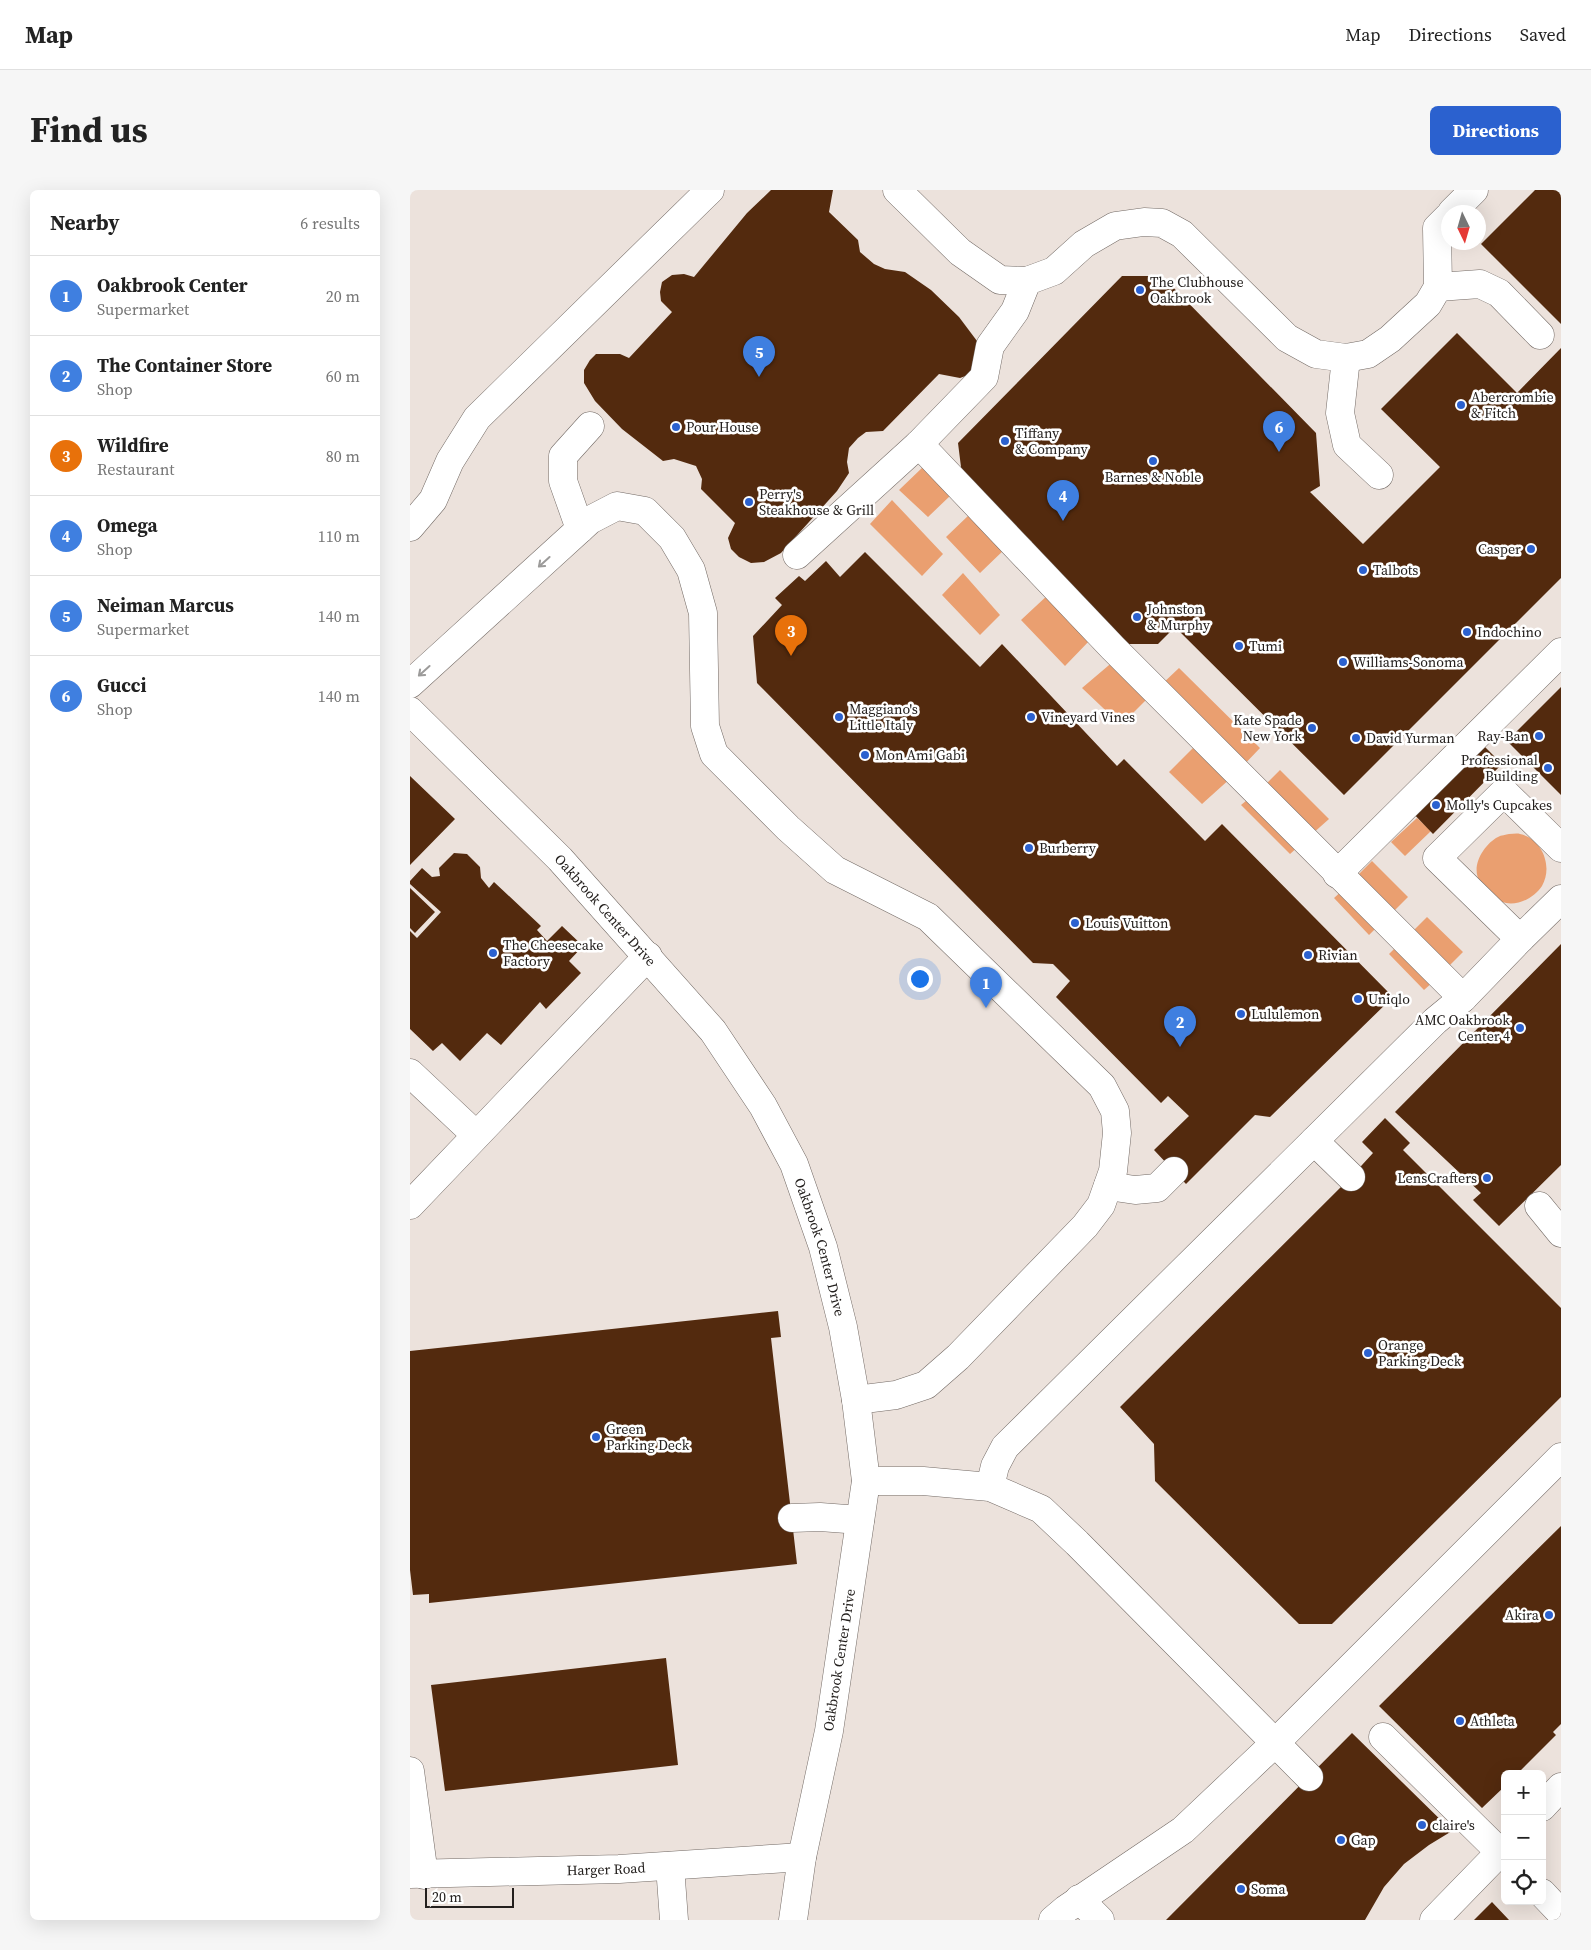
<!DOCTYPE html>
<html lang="en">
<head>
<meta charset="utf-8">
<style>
	body { margin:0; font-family:"Source Serif 4",serif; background:#f6f6f6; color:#222 }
	.controls { position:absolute; right:15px; bottom:15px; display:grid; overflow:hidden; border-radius:8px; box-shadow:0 5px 20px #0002 }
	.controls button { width:45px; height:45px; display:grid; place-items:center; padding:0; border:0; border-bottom:1px solid #e0e0e0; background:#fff; color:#222; font:25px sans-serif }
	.compass { position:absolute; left:1031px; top:15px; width:45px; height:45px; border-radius:50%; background:#fff; box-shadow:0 5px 20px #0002; rotate:175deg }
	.scale { position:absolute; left:15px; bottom:12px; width:89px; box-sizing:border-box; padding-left:5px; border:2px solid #24201e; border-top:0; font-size:14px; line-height:18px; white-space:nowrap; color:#24201e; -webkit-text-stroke:4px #fff; paint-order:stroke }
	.you { position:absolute; left:509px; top:788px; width:18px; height:18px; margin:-12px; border:4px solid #fff; border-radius:50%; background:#1a73e8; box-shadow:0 0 0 8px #1a73e833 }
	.badge { display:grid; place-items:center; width:32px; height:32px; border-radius:50%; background:#2b61cf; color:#fff; font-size:16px; font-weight:700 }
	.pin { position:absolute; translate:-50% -41px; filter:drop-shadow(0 1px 2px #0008) }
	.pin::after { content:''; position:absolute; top:26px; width:18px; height:15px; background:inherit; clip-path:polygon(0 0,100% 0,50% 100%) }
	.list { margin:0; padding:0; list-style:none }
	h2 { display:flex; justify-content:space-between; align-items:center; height:65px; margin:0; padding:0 20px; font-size:21px }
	h2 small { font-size:16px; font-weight:400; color:#767676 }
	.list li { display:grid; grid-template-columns:32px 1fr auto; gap:15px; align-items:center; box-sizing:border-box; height:80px; padding:0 20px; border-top:1px solid #e0e0e0 }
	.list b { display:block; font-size:19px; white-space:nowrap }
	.list p { margin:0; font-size:16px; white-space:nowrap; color:#767676 }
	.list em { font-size:16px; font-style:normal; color:#767676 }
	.icon { flex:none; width:28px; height:28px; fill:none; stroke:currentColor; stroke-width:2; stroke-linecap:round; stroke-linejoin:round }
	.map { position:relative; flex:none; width:1151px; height:1730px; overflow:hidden; border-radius:8px }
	header { display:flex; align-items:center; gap:30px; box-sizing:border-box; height:70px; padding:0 25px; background:#fff; border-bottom:1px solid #e0e0e0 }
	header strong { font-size:24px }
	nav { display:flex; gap:28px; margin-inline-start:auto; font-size:18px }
	.intro { display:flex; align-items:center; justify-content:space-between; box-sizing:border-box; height:120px; padding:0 30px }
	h1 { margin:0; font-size:35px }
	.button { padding:12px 22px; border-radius:8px; background:#2b61cf; color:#fff; font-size:18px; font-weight:700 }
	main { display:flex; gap:30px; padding:0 30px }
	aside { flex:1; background:#fff; border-radius:8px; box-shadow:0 5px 20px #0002 }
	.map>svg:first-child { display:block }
	.green { fill:#ea9f70 }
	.building { fill:#532a0e }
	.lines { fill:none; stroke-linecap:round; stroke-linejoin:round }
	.minor-casing { stroke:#736a65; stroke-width:29 }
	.minor { stroke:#fff; stroke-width:28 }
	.oneway { stroke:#9c9b9a }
	.poi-dot { fill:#2b61cf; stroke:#fff; stroke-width:2 }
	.labels { text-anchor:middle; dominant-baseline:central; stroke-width:5; stroke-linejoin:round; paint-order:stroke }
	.poi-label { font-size:14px; fill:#24201e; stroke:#fff; text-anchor:start }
	.street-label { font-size:14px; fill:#24201e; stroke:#fff }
</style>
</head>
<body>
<header>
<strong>Map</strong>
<nav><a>Map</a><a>Directions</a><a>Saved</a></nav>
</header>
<div class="intro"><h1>Find us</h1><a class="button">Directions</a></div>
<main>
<aside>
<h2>Nearby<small>6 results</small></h2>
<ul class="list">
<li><span class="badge" style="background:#3f7fe0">1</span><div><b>Oakbrook Center</b><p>Supermarket</p></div><em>20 m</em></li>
<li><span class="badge" style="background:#3f7fe0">2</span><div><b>The Container Store</b><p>Shop</p></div><em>60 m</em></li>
<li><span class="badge" style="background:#e8710a">3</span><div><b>Wildfire</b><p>Restaurant</p></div><em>80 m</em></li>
<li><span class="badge" style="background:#3f7fe0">4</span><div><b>Omega</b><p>Shop</p></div><em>110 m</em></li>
<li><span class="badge" style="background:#3f7fe0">5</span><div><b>Neiman Marcus</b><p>Supermarket</p></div><em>140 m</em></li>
<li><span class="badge" style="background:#3f7fe0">6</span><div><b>Gucci</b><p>Shop</p></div><em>140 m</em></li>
</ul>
</aside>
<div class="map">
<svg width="1151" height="1730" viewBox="0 0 1151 1730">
	<rect width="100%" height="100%" fill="#ece2dc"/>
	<path class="green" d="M513,277L541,305L518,327L489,300Z
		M482,310L533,364L512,386L460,334Z
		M560,324L596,358L570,383L536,347Z
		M553,383L590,425L570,445L532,405Z
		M640,403L682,448L655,476L611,430Z
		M705,470L741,505L711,535L672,498Z
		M769,478L850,558L831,578L750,496Z
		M788,553L822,587L792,614L759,582Z
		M870,580L919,629L901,645L853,597Z
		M842,606L890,655L880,664L831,615Z
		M1007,628L1021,641L995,666L981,652Z
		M1099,644C1103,644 1107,643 1110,644C1133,649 1143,677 1132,696C1124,708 1107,717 1092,712C1087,710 1082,703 1078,700C1076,697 1072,695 1070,692C1060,677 1074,654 1088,647C1091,645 1096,645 1099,644Z
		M962,671L998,707L979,726L943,690Z
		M934,699L969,735L959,745L924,708Z
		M1017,727L1053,762L1034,781L998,746Z
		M988,755L1023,792L1014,800L979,764Z"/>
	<path class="building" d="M361,0H423L419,22L448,50L450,62L464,74L475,79L495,82L521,100L549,127L570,155L561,184L550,188L529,184L473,241L456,242L448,248L439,258L437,272L439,283L427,301L371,363L354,372L341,373L329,367L321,359L318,348L325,333L291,299L292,289L286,276L264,269L253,271L212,239L185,211L174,193V180L180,170L186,164H210L219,168L262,122L251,111L250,102L252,92L262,85L274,84L284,87L337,23Z
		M1125,0H1151V134L1071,54Z
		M712,86H752L906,243L910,296L900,302L953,354L1030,277L971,219L1047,143L1107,203L1151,158V388L934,605L765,437L748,454H709L615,359L622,352L552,285L548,253Z
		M455,362L570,477L592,454L707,576L714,569L795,651L812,634L983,807L860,927L845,925L776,994L744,960L779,926L758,906L751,913L646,807L660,791L643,774L623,773L347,493L343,446L372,415L365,408L389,386L395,391L416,371L430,387Z
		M1151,497V605L1097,551Z
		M1068,550L1092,574L1023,644L999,619Z
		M0,586L45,629L0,675Z
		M44,663L57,664L70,677L71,688L79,698L84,692L131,736L127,740L137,751L152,736L173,756L159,771L171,783L136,819L130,812L91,855L77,843L50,871L32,853L23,861L0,839V741L7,748L31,722L0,694V691L12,678L22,687L30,686L29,678Z
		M0,698L25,722L5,743L0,738Z
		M1151,754V975L1089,1036L1063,1010L1071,1003L985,922Z
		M975,928L1000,953L993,960L1151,1118V1207L922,1434H889L745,1291L744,1254L710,1217L941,987L963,963L952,952Z
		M368,1121L371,1147L361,1148L387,1374L19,1413V1404L3,1405L0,1380V1161Z
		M1151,1336V1534L1143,1542L1146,1545L1107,1584H1095V1596L1072,1618L969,1516Z
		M256,1468L268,1575L35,1601L21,1495Z
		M942,1543L1042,1641L1019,1655L994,1674L974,1697L955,1730H756Z
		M1082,1712L1099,1730H1064Z"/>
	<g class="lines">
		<defs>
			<g id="minor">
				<path d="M487,0L550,62L590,90L617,91L644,81L674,54L705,36L734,32L752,33L772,44L877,148L906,164L936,168L958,164L980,149L1018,114L1028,97L1027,38L1038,27"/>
				<path d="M1042,22L1064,0"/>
				<path d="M1028,97L1070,94L1089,103L1130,145"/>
				<path d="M936,168L930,223L937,255L969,285"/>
				<path d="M509,254L703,458L1053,808"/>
				<path d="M0,337L23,310L40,271L67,228L300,0"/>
				<path d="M170,339L153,291V266L180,236"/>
				<path d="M387,365L509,254L574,187L580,156L605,121L617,91"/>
				<path d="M0,494L180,330L207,316L235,321L262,348L281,380L293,423L295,536L304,564L378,638L425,680L518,727L692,896L705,921L707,943L703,981L691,1015L675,1036L548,1167L516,1195L486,1205L446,1210"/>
				<path id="s1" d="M0,521L150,669L303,841L353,916L384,974L413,1057L433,1137L446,1210L456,1291L419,1541L392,1667L383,1730"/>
				<path d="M927,684L1151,462"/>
				<path d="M1110,749L1027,668L1094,602L1151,658"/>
				<path d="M0,883L66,945"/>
				<path d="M904,951L1025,831L1053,808L1110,749L1151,709"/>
				<path d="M698,996L725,1000L747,998L764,981"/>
				<path d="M0,1015L238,766"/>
				<path d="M1129,1016L1151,1043"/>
				<path d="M456,1291H513L580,1297L631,1319L667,1353L899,1587"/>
				<path d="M580,1297L585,1276L595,1257L904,951L941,987"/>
				<path d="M382,1328L410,1327L450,1330"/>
				<path d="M973,1547L1095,1667"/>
				<path d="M0,1581L14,1685"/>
				<path d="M1132,1617L1151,1597"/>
				<path d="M260,1676L264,1730"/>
				<path id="s2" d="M0,1684L209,1679L392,1667"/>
				<path d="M1132,1703L1151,1723"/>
				<path d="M669,1709L690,1730"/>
				<path d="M643,1730L656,1719L773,1640L865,1553L1151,1267"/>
				<path d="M1024,1730L1095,1657"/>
			</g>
		</defs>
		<use href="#minor" class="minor-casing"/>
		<use href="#minor" class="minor"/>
	</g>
	<defs><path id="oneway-shaft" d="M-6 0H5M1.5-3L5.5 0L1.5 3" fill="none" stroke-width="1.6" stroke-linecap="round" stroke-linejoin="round" transform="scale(1.25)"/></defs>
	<g class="oneway">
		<use href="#oneway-shaft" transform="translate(134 372) rotate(138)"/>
		<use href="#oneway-shaft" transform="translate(14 481) rotate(138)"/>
	</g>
	<g class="poi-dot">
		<circle cx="730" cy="100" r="5"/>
		<circle cx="1051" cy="215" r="5"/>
		<circle cx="266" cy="237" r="5"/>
		<circle cx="595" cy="251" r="5"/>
		<circle cx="743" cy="271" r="5"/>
		<circle cx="339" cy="312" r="5"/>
		<circle cx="1121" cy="359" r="5"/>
		<circle cx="953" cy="380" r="5"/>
		<circle cx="727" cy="427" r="5"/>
		<circle cx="1057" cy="442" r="5"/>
		<circle cx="829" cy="456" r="5"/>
		<circle cx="933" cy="472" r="5"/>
		<circle cx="429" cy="527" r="5"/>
		<circle cx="621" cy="527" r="5"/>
		<circle cx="902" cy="538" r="5"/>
		<circle cx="1129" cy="546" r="5"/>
		<circle cx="946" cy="548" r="5"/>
		<circle cx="455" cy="565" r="5"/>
		<circle cx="1138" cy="578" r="5"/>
		<circle cx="1026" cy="615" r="5"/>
		<circle cx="619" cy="658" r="5"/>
		<circle cx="665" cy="733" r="5"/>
		<circle cx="83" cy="763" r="5"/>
		<circle cx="898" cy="765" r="5"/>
		<circle cx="948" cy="809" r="5"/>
		<circle cx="831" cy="824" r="5"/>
		<circle cx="1110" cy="838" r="5"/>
		<circle cx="1077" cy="988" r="5"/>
		<circle cx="958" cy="1163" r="5"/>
		<circle cx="186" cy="1247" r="5"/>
		<circle cx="1139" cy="1425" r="5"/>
		<circle cx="1050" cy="1531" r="5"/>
		<circle cx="1012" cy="1635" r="5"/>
		<circle cx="931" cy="1650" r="5"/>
		<circle cx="831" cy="1699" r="5"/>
	</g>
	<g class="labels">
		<g class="poi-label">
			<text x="740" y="92">The Clubhouse<tspan x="740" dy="16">Oakbrook</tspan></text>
			<text x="1061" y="207">Abercrombie<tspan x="1061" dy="16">&amp; Fitch</tspan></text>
			<text x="276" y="237">Pour House</text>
			<text x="605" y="243">Tiffany<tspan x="605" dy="16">&amp; Company</tspan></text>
			<text x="743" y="287" text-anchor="middle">Barnes &amp; Noble</text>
			<text x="349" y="304">Perry's<tspan x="349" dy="16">Steakhouse &amp; Grill</tspan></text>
			<text x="1111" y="359" text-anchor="end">Casper</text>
			<text x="963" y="380">Talbots</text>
			<text x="737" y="419">Johnston<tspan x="737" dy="16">&amp; Murphy</tspan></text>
			<text x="1067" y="442">Indochino</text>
			<text x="839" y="456">Tumi</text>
			<text x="943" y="472">Williams-Sonoma</text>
			<text x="439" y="519">Maggiano's<tspan x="439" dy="16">Little Italy</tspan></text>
			<text x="631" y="527">Vineyard Vines</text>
			<text x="892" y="530" text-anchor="end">Kate Spade<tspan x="892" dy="16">New York</tspan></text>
			<text x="1119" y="546" text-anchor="end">Ray-Ban</text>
			<text x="956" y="548">David Yurman</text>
			<text x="465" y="565">Mon Ami Gabi</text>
			<text x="1128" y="570" text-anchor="end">Professional<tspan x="1128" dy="16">Building</tspan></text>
			<text x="1036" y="615">Molly's Cupcakes</text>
			<text x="629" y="658">Burberry</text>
			<text x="675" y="733">Louis Vuitton</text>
			<text x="93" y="755">The Cheesecake<tspan x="93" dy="16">Factory</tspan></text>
			<text x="908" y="765">Rivian</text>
			<text x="958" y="809">Uniqlo</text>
			<text x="841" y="824">Lululemon</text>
			<text x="1100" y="830" text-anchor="end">AMC Oakbrook<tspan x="1100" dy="16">Center 4</tspan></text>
			<text x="1067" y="988" text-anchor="end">LensCrafters</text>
			<text x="968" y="1155">Orange<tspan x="968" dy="16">Parking Deck</tspan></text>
			<text x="196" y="1239">Green<tspan x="196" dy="16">Parking Deck</tspan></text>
			<text x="1129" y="1425" text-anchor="end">Akira</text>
			<text x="1060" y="1531">Athleta</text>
			<text x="1022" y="1635">claire's</text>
			<text x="941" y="1650">Gap</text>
			<text x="841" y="1699">Soma</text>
		</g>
		<g class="street-label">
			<text stroke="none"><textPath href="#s1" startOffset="279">Oakbrook Center Drive</textPath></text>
			<text stroke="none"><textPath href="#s1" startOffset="684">Oakbrook Center Drive</textPath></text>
			<text transform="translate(429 1470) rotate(-81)">Oakbrook Center Drive</text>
			<text stroke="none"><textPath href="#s2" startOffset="196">Harger Road</textPath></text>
		</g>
	</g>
</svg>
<div class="controls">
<button>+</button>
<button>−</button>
<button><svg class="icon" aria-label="locate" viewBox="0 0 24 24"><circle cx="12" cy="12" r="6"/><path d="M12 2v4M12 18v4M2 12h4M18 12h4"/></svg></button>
</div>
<svg class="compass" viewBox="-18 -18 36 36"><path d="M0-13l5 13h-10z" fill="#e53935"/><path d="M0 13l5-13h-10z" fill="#767676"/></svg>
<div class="scale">20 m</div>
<div class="you"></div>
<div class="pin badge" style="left:576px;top:818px;background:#3f7fe0">1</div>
<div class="pin badge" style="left:770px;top:857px;background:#3f7fe0">2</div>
<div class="pin badge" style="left:381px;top:466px;background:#e8710a">3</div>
<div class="pin badge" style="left:653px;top:331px;background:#3f7fe0">4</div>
<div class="pin badge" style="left:349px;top:187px;background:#3f7fe0">5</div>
<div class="pin badge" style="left:869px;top:262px;background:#3f7fe0">6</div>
</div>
</main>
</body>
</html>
